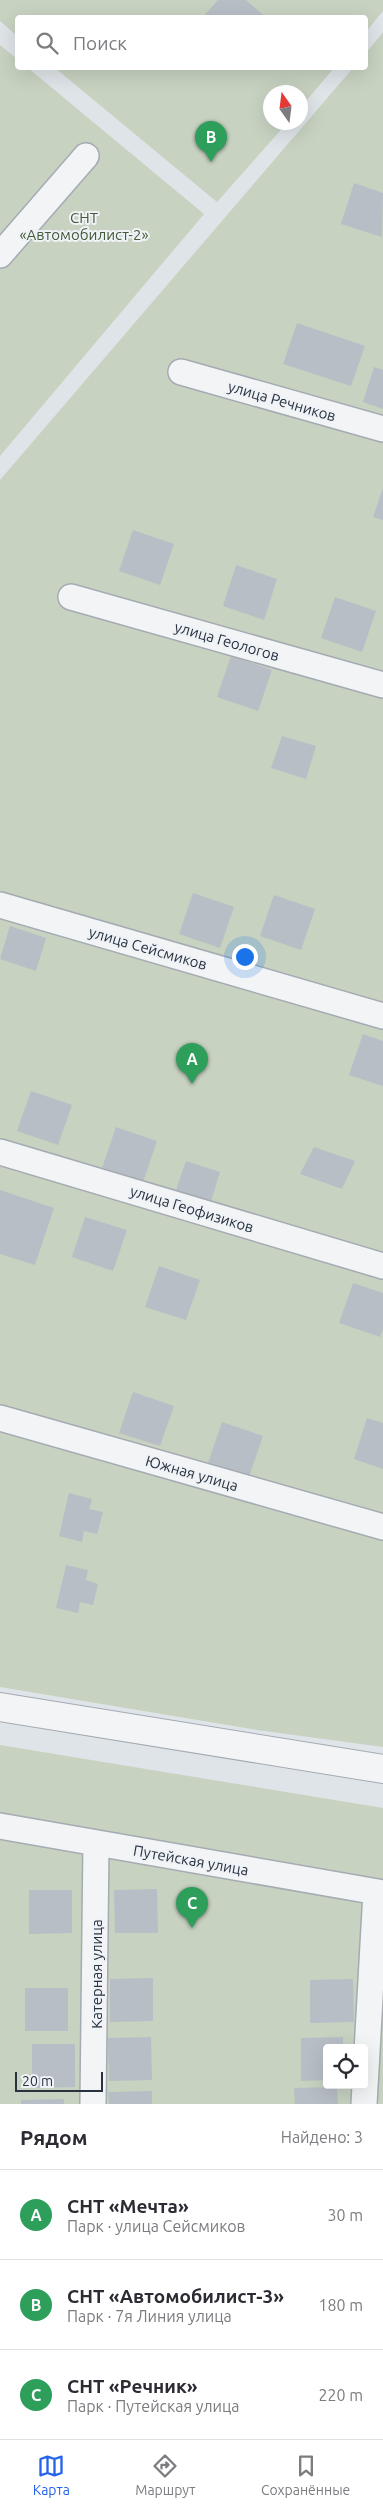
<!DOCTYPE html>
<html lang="ru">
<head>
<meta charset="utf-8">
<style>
	body { margin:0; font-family:Ubuntu,sans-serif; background:#f7f7f7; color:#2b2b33 }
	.controls { position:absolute; right:15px; bottom:15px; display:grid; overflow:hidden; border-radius:5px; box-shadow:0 5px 20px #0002 }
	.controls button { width:45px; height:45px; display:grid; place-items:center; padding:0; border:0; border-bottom:1px solid #e1e1e2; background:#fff; color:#2b2b33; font:25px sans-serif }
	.compass { position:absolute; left:263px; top:85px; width:45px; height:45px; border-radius:50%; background:#fff; box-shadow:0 5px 20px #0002; rotate:346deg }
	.scale { position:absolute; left:15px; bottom:12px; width:88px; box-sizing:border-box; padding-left:5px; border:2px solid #29333f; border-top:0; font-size:14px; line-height:18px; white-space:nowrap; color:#29333f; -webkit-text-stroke:4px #eff2f6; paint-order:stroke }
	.you { position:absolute; left:244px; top:956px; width:18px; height:18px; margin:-12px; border:4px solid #fff; border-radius:50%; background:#1a73e8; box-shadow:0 0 0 8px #1a73e833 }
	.badge { display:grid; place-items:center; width:32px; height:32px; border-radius:50%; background:#2563eb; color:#fff; font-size:16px; font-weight:700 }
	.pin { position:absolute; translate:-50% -41px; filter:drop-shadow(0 1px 2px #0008) }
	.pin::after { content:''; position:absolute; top:26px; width:18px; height:15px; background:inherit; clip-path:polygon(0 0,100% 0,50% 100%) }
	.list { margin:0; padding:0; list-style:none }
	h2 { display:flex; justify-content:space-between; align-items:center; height:65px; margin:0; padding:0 20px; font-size:21px }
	h2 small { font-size:16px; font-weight:400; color:#7c7c81 }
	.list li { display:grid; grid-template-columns:32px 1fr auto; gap:15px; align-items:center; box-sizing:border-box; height:90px; padding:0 20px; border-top:1px solid #e1e1e2 }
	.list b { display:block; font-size:19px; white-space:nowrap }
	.list p { margin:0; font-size:16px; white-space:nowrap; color:#7c7c81 }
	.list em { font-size:16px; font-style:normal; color:#7c7c81 }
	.icon { flex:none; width:28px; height:28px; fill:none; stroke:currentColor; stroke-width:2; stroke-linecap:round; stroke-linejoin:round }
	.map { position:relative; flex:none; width:383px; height:2104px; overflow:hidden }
	.search { position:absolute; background:#fff; box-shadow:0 5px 20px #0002; left:15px; right:15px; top:15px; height:55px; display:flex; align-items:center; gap:12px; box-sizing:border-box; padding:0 18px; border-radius:5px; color:#7c7c81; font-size:19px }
	.sheet { height:335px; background:#fff }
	nav { display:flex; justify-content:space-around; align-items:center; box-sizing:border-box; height:70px; border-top:1px solid #e1e1e2; background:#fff; font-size:14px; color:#7c7c81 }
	nav a { display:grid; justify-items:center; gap:2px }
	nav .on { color:#2563eb }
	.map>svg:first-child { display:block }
	.green { fill:#c7d2c1; fill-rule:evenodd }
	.building { fill:#b7bec5 }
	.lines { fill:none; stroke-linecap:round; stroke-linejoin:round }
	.minor-casing { stroke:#a5abb2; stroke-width:28 }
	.tertiary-casing { stroke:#a5abb2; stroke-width:30 }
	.minor { stroke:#f2f4f6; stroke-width:25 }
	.tertiary { stroke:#f2f4f6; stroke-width:28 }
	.labels { text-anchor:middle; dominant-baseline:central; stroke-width:4; stroke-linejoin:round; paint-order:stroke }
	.park-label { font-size:15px; fill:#415a37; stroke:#eff2f6 }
	.street-label { font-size:15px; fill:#29333f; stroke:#eff2f6 }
</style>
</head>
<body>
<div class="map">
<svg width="383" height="2104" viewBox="0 0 383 2104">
	<rect width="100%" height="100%" fill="#dfe4e8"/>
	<path class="green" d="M0,0H383V11L366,32V18H18L17,36L0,21Z
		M383,32V1747L257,1730L0,1687V480L353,68H366V53Z
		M0,45L17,59L18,68H28L204,214L0,456Z
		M55,68H334L301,107L300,92H270V122L287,123L217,202Z
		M0,1745L383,1808V2104H0ZM327,2048H364V2085H327Z"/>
	<path class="building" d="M218,0H246L263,15L261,18H202Z
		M354,183L383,193L382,237L341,224Z
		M297,323L365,346L351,386L283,364Z
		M374,367L383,370V409L363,402Z
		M383,488V520L373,517Z
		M133,530L174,544L160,585L119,571Z
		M236,565L277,579L264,620L223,606Z
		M335,597L376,611L362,652L321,638Z
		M231,656L272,670L258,711L217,697Z
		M282,736L316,746L306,779L271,768Z
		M193,893L234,907L220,948L179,934Z
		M274,895L315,909L301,950L260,936Z
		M10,926L46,938L36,971L0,959Z
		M363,1034L383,1041V1086L349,1075Z
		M31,1091L72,1105L58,1145L17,1131Z
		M116,1127L157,1141L143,1182L102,1168Z
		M314,1147L355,1161L342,1189L300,1174Z
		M186,1161L220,1172L211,1201L176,1190Z
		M0,1190L54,1208L35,1265L0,1254Z
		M85,1217L127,1230L113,1271L72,1257Z
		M159,1266L200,1280L186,1320L145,1307Z
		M353,1283L383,1293V1329L380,1337L339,1323Z
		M133,1392L174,1406L160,1446L119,1433Z
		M367,1418L383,1423V1469L354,1459Z
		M222,1422L263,1436L249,1477L208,1463Z
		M69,1493L92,1499L89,1509L103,1512L97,1534L84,1531L82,1542L59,1536Z
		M66,1565L88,1570L86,1580L98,1584L93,1605L80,1602L78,1613L56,1608Z
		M157,1889L158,1933H115L114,1890Z
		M29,1890H72V1933L29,1934Z
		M153,1978V2021L110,2022V1979Z
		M353,1979L354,2022L310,2023V1980Z
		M25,1988H68V2031H25Z
		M151,2037L152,2080L109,2081L108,2038Z
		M343,2037V2048H327V2080L301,2081V2038Z
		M32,2044H75V2087L32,2088Z
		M337,2087L338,2104H295L294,2088Z
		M152,2091V2104H109L108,2092Z
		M64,2099V2104H21V2100Z"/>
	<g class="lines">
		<defs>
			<path id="minor" d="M0,255L86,156
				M181,372L383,429
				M71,597L383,685
				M0,905L383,1016
				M0,1152L383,1266
				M0,1418L383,1527
				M0,1826L383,1893
				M93,2104L96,1843
				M364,2104L376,1892"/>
			<path id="tertiary" d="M0,1707L383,1769"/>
		</defs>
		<use href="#minor" class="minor-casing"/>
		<use href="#tertiary" class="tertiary-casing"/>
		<use href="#minor" class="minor"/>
		<use href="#tertiary" class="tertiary"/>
	</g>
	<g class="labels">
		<g class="park-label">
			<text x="84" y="217">СНТ<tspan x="84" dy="17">«Автомобилист-2»</tspan></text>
		</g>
		<g class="street-label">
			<text transform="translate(282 401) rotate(16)">улица Речников</text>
			<text transform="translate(227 641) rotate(16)">улица Геологов</text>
			<text transform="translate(148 948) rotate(16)">улица Сейсмиков</text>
			<text transform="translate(192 1209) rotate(17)">улица Геофизиков</text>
			<text transform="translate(192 1473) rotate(16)">Южная улица</text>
			<text transform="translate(191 1860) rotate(10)">Путейская улица</text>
			<text transform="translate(96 1974) rotate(-90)">Катерная улица</text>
		</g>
	</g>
</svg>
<div class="controls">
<button><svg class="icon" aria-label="locate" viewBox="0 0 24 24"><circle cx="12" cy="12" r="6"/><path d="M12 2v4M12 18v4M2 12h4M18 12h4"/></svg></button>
</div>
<svg class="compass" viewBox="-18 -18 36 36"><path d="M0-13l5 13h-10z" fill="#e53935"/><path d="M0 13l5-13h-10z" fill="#7c7c81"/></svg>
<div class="scale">20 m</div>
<div class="you"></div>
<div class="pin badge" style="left:192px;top:1084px;background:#2e9e5b">A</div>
<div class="pin badge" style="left:211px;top:162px;background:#2e9e5b">B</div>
<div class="pin badge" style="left:192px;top:1928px;background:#2e9e5b">C</div>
<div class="search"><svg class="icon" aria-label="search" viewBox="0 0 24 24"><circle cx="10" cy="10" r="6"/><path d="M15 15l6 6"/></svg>Поиск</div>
</div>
<section class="sheet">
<h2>Рядом<small>Найдено: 3</small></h2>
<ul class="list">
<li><span class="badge" style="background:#2e9e5b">A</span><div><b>СНТ «Мечта»</b><p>Парк · улица Сейсмиков</p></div><em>30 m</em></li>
<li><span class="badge" style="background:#2e9e5b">B</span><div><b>СНТ «Автомобилист-3»</b><p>Парк · 7я Линия улица</p></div><em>180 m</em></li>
<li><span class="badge" style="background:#2e9e5b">C</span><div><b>СНТ «Речник»</b><p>Парк · Путейская улица</p></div><em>220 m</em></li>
</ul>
</section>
<nav>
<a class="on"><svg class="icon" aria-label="map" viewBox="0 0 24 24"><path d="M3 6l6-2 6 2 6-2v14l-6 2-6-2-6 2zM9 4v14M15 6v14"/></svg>Карта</a>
<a><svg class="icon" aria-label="directions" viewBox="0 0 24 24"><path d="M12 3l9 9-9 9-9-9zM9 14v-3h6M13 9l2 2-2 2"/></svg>Маршрут</a>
<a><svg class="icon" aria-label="saved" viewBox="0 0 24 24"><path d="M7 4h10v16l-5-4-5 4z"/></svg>Сохранённые</a>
</nav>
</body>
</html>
